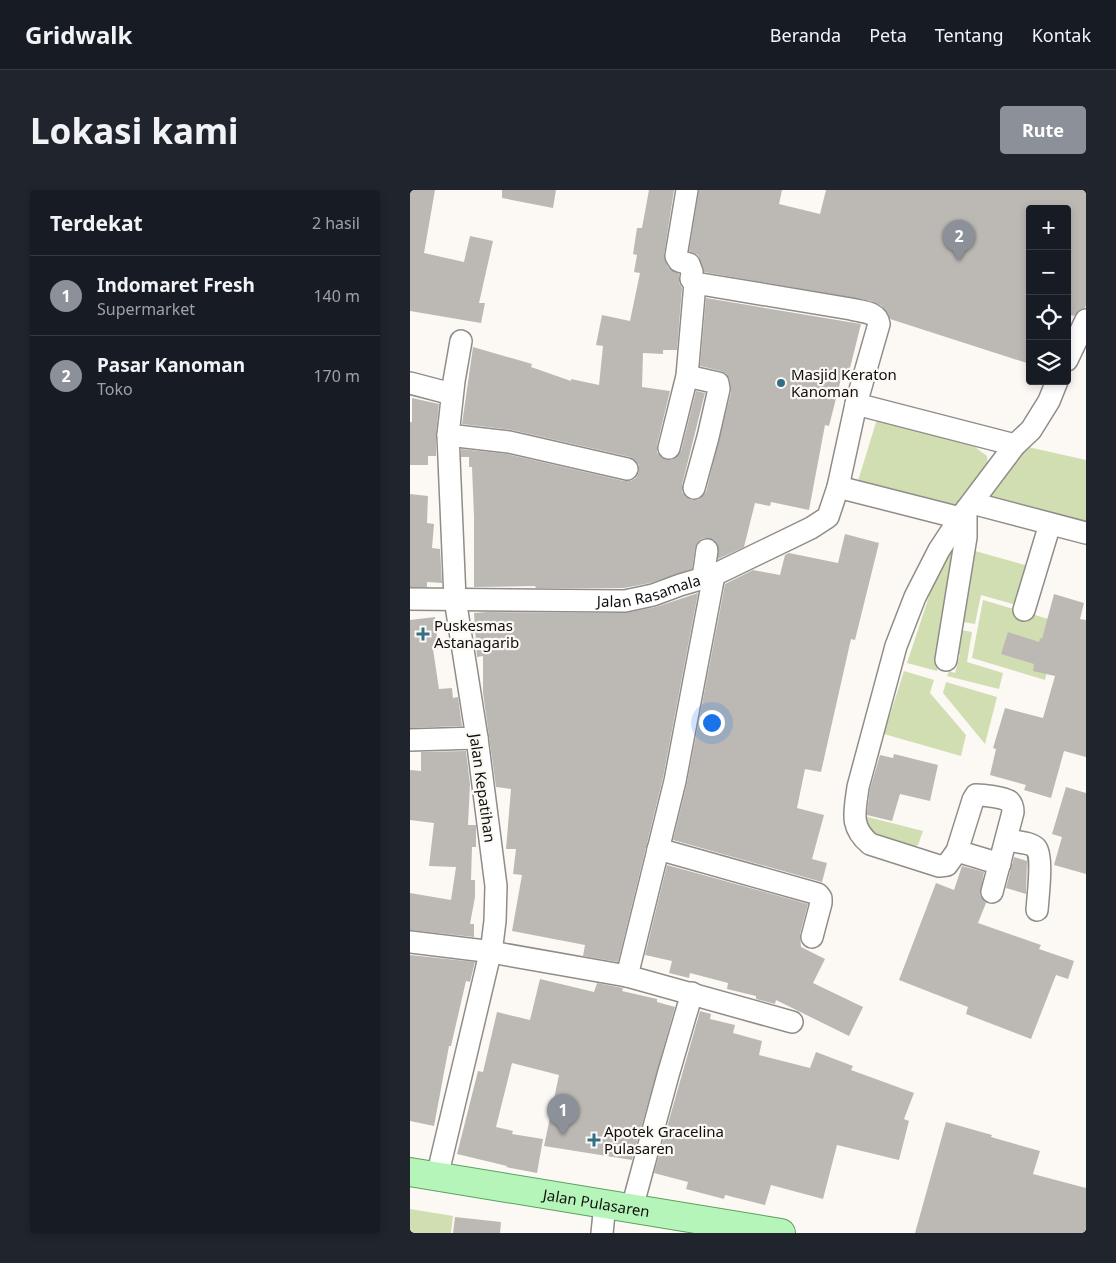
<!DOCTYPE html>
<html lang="id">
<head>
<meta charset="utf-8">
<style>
	body { margin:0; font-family:"Noto Sans",sans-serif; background:#20242c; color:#f1f3f6 }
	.controls { position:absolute; right:15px; top:15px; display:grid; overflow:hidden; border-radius:5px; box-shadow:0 2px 8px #0003 }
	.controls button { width:45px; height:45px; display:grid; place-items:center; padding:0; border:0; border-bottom:1px solid #363941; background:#171b24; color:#f1f3f6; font:25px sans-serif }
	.you { position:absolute; left:301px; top:532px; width:18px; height:18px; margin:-12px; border:4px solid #fff; border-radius:50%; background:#1a73e8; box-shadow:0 0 0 8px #1a73e833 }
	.badge { display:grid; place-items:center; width:32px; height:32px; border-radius:50%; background:#8c9099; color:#fff; font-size:16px; font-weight:700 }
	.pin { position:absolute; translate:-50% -41px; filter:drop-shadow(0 1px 2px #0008) }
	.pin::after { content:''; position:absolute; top:26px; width:18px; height:15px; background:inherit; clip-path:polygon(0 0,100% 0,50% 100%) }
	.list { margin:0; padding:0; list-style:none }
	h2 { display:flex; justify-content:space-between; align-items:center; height:65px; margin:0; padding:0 20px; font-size:21px }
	h2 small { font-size:16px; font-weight:400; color:#9ea1a6 }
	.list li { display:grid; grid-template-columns:32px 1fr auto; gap:15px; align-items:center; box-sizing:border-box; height:80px; padding:0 20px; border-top:1px solid #363941 }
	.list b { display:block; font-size:19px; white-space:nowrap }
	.list p { margin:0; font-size:16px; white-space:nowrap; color:#9ea1a6 }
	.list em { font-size:16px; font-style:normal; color:#9ea1a6 }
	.icon { flex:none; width:28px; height:28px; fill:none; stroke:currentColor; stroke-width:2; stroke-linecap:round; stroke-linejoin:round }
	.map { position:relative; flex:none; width:676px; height:1043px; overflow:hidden; border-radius:5px }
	header { display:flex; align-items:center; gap:30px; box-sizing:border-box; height:70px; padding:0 25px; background:#171b24; border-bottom:1px solid #363941 }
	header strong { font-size:24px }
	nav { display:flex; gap:28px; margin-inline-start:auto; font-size:18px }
	.intro { display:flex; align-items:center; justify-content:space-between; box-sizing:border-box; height:120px; padding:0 30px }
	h1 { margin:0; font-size:35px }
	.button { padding:12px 22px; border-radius:5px; background:#8c9099; color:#fff; font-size:18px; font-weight:700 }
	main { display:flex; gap:30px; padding:0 30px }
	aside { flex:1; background:#171b24; border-radius:5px; box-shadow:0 2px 8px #0003 }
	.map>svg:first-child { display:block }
	.green { fill:#d1deb1 }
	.building { fill:#bcb9b5 }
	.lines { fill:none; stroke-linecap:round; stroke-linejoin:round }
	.minor-casing { stroke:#908d88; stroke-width:24 }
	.major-casing { stroke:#5ba05f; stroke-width:30 }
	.minor { stroke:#fff; stroke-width:21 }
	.major { stroke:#b5f5b9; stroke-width:28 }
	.poi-dot { fill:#346e86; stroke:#fcf8f4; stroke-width:2 }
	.labels { text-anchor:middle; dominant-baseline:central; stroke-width:4.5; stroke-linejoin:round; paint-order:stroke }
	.poi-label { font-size:15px; fill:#100f0e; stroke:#fcf8f4; text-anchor:start }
	.street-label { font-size:15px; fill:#100f0e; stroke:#fcf8f4 }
</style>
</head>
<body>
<header>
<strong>Gridwalk</strong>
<nav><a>Beranda</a><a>Peta</a><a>Tentang</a><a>Kontak</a></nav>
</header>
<div class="intro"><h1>Lokasi kami</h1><a class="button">Rute</a></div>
<main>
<aside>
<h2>Terdekat<small>2 hasil</small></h2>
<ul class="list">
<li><span class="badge">1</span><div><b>Indomaret Fresh</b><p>Supermarket</p></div><em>140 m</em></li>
<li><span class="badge">2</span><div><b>Pasar Kanoman</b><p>Toko</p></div><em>170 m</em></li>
</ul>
</aside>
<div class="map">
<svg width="676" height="1043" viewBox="0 0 676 1043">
	<rect width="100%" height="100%" fill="#fcf8f4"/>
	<path class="green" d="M467,229L565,257L577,266L578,275L547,317L448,291Z
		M618,257L676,270V338L581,314L579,301L613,259Z
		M546,347L532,464L527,481L497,473L530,373Z
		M558,359L622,377L610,416L571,405L565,434L547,431Z
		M573,410L649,432L635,490L562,468Z
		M546,439L562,442L557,472L593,483L589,499L537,486L539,481L545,483L550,465L543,462Z
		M494,481L524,490L520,503L556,545L551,566L474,544Z
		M536,492L587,507L575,554L533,503Z
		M454,626L513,641L508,655L502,658L455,645Z
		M0,1019L43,1026L41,1043H0Z"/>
	<path class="building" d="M0,0H25L14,63L54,72L60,46L83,51L69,113H75L71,133L0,121Z
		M92,0H146L143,18L92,8Z
		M239,0H264L254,65L258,77L269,84V93L272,98L267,160H253V164L233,163L232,197L260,201L247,255V262L251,267L256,270H262L268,266L271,261L286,201L295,203L272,295V302L276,307L281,310H288L292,307L296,302L321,202L320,191L317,184L311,181L290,176L296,108L451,134L438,186L432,185L419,236L415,235L399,320L361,312L360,316L345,313L334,357L308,369V355L304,350L298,348H293L288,352L285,358L282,379L240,393L214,398H126L125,396L64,397V327L62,277H59V267H51V259L97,264L214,291H221L226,288L229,282V275L225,270L220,267L102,240L52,234L63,157L122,174L121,177L161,191V189L189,195L193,156L186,155L192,125L220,131L230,83L224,82L227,65L223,64L227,38H232Z
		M289,0H372L369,14L410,24L416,0H676V115L675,118L669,120L664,126L657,124V19H620V174L480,129L472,116L461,111L294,82L288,65L279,61Z
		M2,208L29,214L26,244V266H18V275H0V232H2Z
		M0,304L18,306L17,333L24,334L22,358L30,359L32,393L17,392V397H0Z
		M435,344L469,353L445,450L441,449L411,582L395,579L387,618L414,625L402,669L417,673L412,692L263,650L277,593L315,394L343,380L370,385L375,365L379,363L428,373Z
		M288,403L253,588L208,772L173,766L175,755L102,741L112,685L103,684L106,659H96L101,599L86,597L73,503V466L67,467L64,423L77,422L215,423L246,417Z
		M644,404L674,413L670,429L676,430V567L654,561L641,608L614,600L616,595L580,585L586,559L583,558L595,518L633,528L645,486L623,481L624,474L591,464L598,442L629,452L630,448L632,449Z
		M25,427L28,459H23L29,499L42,498L43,508L48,507L52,536L0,538V430Z
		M56,561L60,594L58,635H66V657H62L61,690H65V707L60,734H64V747L0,740V703L41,710L46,677L19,676L24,633L0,630V580L11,581V562Z
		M484,564L528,575L520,611L490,604L482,631L457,625V622L460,599L470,565L483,568Z
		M656,597L676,603V684L644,675L652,647L642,644Z
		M604,667L617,671L616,704L596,698Z
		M257,675L398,714L390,744L391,757L415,769L403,793L453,817L439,846L366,810L365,814L346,809V806L317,799L318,793L280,783L279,788L259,783L262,771L235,765Z
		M552,676L574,682L570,705L576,713L568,733L631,755L629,759L664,771L658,789L646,785L621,849L556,824L558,817L489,790L526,693L544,700Z
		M0,765L65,772L60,792L56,791L41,856H39L24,936L0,931Z
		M130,789L184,802L187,793L213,798L212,801L247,809V812L265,817L222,970L134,956L149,885L102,873L86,937L103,941L102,944L133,949L127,983L96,977L97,976L47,964L68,881L73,882L87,822L120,830Z
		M290,821L301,824L300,829L325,835L323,843L352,851L349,865L400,878L406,862L443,876L441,880L504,903L494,929L499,931L489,970L427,955L413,1009L361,995L355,1015L315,1005L314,1009L276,999L278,992L244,983Z
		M536,932L582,945L581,947L630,961L623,984L676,998V1043H505Z
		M45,1027L91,1032L90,1043H43Z"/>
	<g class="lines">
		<defs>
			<g id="minor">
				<path d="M657,170L676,130"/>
				<path d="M277,186L308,193L309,199L298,247L284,298"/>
				<path d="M0,193L42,204"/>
				<path d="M446,214L605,255"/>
				<path d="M38,245L99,252L217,279"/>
				<path d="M259,258L277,186L285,93L281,89L282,82L279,74L269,71L266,66L277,0"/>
				<path d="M428,297L550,328"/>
				<path d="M562,313L676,343"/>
				<path d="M293,388L297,360"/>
				<path id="s1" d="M0,409L215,411L243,405L270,395L304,385L401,338L418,327L428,297L446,214L469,134C467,121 451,122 441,119L285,93"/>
				<path d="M614,420L640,334"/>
				<path d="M536,470L556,347V320"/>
				<path d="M0,550L67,548"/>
				<path d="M596,650C604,652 621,652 626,658C633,666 628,707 627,720"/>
				<path d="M248,659L408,704L411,708V713L402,747"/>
				<path d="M547,661L590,674"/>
				<path d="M582,702L603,622C603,619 602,614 599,611C592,607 574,605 566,605L563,610L547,661L537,675L529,676L460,654C439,636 445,622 448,597L486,456L505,407L529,360L550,328L605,255L621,240L639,211L647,191"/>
				<path d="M0,752L75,761L217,786L382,832"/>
				<path d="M217,786L265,591L304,385"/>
				<path d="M27,987L82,755L85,731L86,696L67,548L45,409L38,245L44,191L51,151"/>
				<path d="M222,1018L258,885L282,803"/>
				<path d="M192,1043L195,1014"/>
			</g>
			<g id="major">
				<path id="s2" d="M0,982L371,1043"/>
			</g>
		</defs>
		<use href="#minor" class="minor-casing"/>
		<use href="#major" class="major-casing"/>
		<use href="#minor" class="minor"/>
		<use href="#major" class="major"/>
	</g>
	<g class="poi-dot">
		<circle cx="371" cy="193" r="5"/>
		<path d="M10.5 436.5h5v5h5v5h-5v5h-5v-5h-5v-5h5z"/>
		<path d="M181.5 942.5h5v5h5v5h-5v5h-5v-5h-5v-5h5z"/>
	</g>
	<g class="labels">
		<g class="poi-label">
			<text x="381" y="184">Masjid Keraton<tspan x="381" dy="17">Kanoman</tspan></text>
			<text x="24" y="435">Puskesmas<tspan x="24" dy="17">Astanagarib</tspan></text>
			<text x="194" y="941">Apotek Gracelina<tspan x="194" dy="17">Pulasaren</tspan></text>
		</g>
		<g class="street-label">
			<text stroke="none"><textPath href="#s1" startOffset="240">Jalan Rasamala</textPath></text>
			<text transform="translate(73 598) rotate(82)">Jalan Kepatihan</text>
			<text stroke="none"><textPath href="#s2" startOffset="189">Jalan Pulasaren</textPath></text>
		</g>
	</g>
</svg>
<div class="controls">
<button>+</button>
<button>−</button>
<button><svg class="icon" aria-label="locate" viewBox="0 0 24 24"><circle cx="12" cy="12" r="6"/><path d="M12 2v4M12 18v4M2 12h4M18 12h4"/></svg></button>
<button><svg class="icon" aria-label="layers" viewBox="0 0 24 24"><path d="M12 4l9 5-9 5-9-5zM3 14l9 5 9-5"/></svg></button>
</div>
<div class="you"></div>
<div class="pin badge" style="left:153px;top:945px">1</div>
<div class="pin badge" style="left:549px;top:71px">2</div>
</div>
</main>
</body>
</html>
